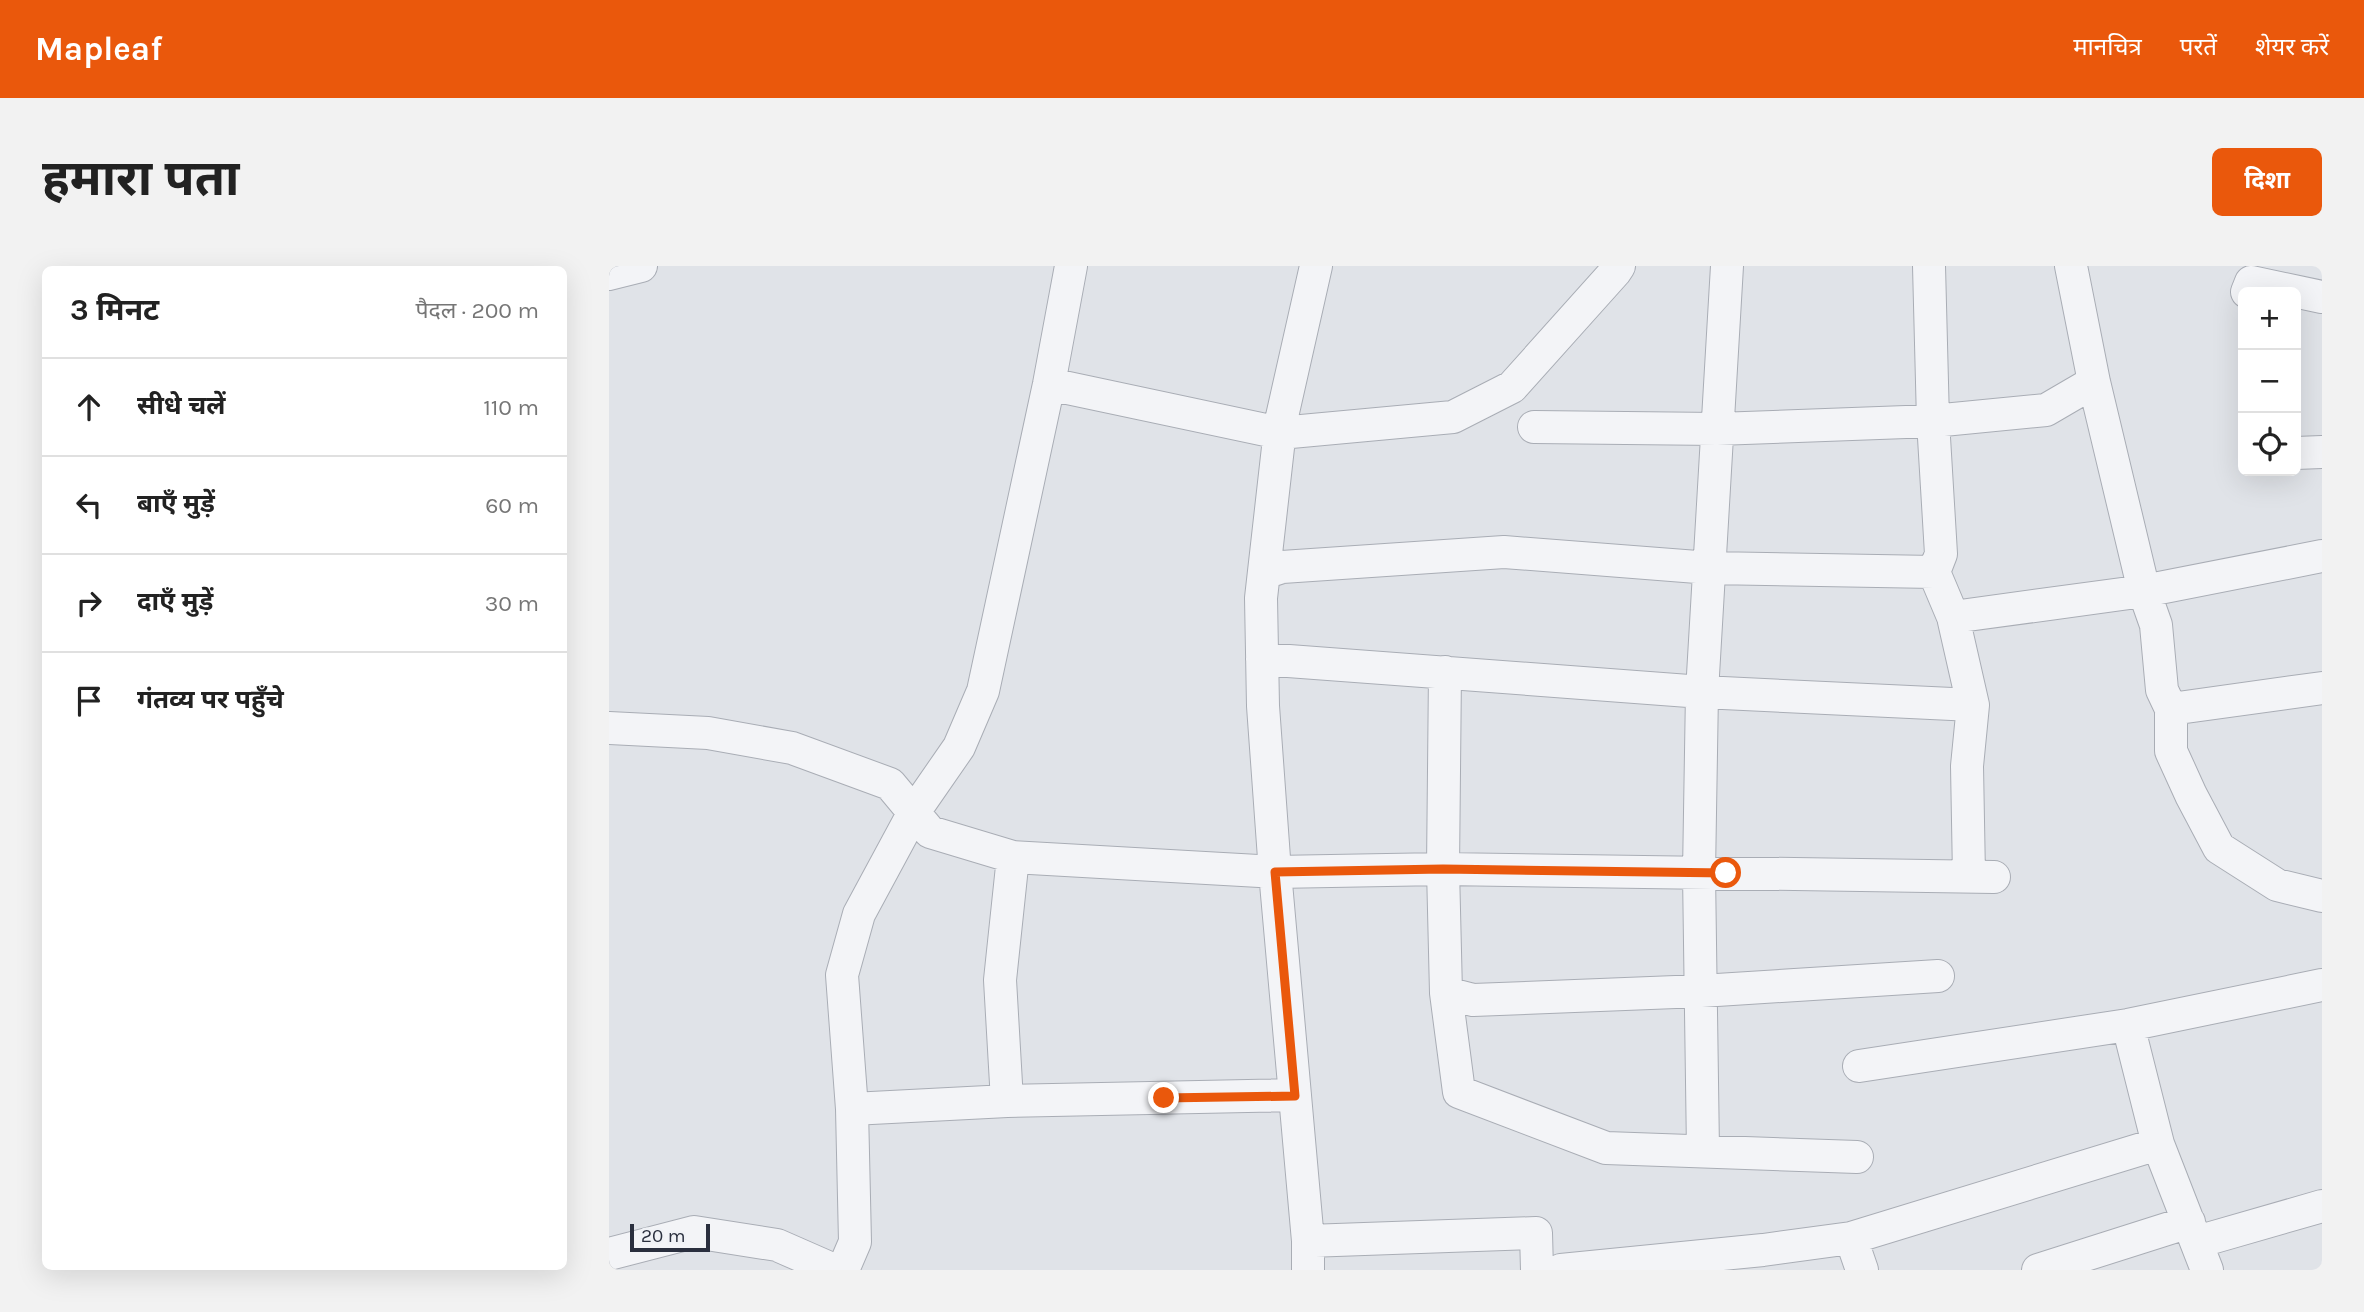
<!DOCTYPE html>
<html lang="hi">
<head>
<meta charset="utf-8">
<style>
	body { margin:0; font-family:Karla,"Noto Sans Devanagari",sans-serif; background:#f2f2f2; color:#222 }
	.controls { position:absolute; right:21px; top:21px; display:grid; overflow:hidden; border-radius:10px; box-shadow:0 7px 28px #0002 }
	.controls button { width:63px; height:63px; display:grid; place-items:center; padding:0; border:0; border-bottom:2px solid #e0e0e0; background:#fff; color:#222; font:35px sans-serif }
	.scale { position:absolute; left:21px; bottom:18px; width:80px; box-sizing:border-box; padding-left:7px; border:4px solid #2a2f3e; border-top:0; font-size:19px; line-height:24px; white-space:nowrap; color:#2a2f3e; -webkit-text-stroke:5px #f0f2f6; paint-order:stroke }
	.stop { position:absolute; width:21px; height:21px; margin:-16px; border:5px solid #ea580c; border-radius:50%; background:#fff }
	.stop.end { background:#ea580c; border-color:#fff; box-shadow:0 2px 7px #0008 }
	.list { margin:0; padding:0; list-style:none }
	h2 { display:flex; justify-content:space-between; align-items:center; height:91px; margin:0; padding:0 28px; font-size:30px }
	h2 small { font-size:23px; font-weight:400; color:#767676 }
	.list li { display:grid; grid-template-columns:46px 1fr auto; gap:21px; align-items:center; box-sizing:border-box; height:98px; padding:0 28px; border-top:2px solid #e0e0e0 }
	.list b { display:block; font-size:26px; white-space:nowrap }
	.list em { font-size:23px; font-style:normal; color:#767676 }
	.icon { flex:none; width:38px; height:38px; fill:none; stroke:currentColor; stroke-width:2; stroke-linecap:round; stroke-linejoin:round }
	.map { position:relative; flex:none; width:1713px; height:1004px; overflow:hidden; border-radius:10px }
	header { display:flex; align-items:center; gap:42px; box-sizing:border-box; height:98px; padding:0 35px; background:#ea580c; color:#fff }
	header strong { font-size:33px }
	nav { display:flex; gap:38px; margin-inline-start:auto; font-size:24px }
	.intro { display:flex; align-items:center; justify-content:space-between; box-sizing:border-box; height:168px; padding:0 42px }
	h1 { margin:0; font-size:49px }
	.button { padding:18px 32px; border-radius:10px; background:#ea580c; color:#fff; font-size:24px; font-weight:700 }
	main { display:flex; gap:42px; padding:0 42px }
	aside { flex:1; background:#fff; border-radius:10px; box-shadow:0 7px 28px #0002 }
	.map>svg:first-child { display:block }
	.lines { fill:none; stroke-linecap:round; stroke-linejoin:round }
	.minor-casing { stroke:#a9adb5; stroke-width:34 }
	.minor { stroke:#f3f4f7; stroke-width:32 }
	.route { stroke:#ea580c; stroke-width:9 }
</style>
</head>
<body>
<header>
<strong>Mapleaf</strong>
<nav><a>मानचित्र</a><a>परतें</a><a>शेयर करें</a></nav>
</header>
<div class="intro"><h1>हमारा पता</h1><a class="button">दिशा</a></div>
<main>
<aside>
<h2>3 मिनट<small>पैदल · 200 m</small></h2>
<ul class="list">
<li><svg class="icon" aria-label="ahead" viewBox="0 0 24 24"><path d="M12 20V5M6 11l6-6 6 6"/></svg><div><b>सीधे चलें</b></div><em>110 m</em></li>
<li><svg class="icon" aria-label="left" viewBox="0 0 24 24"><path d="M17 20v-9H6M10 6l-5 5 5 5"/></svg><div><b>बाएँ मुड़ें</b></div><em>60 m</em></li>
<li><svg class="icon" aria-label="right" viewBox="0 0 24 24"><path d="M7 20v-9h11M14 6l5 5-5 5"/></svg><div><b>दाएँ मुड़ें</b></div><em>30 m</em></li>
<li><svg class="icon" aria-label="arrive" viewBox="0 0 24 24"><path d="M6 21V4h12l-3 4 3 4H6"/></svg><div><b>गंतव्य पर पहुँचे</b></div></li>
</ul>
</aside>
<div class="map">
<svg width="1713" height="1004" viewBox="0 0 1713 1004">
	<rect width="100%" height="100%" fill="#e0e3e8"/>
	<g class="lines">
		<defs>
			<path id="minor" d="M1320,0L1324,155L1332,288L1325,306L1344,351L1364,439L1358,500L1360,610
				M1462,0L1485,116L1535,325L1547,359L1553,424L1562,443V485L1582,529L1610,582L1668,619L1713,630
				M0,8L32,0
				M1638,26L1642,16L1713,31
				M440,118L671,167L844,151L903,121L1006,6L1010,0
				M925,161L1108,163L1324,155L1437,144L1485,116
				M1687,187L1713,186
				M655,307L673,301L895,286L1101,302L1325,306
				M1344,351L1535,325L1713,290
				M653,393L1093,426L1364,439
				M836,406L834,603L837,727L850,826L997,882L1248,891
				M1562,443L1713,422
				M0,462L99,467L183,482L281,518L321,566L404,591L666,606L834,603L1385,611
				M837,727L864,734L1092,725L1329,710
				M1519,759L1549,878L1598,1004
				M1250,800L1519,759L1713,719
				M398,835L391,714L404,591
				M243,843L398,835L686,829
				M1094,885L1090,607L1093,426L1118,0
				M1242,972L1253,1004
				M699,975L927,967L928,1004
				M1588,976L1713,940
				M0,988L85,966L168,979L225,1004
				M234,1004L246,976L243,843L233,709L250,648L305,546L350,481L374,425L440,118L462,0
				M699,1004V975L666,606L654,440L652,332L672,155L707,0
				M952,1004L1154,984L1242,972L1549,878
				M1429,1004L1580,956"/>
		</defs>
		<use href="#minor" class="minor-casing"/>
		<use href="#minor" class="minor"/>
	</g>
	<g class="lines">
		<path class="route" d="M555,832L686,830L666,606L834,603L1117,607"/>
	</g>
</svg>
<div class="controls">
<button>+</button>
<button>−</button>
<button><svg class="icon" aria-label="locate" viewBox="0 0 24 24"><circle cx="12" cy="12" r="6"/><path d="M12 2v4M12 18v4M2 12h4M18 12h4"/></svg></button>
</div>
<div class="scale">20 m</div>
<div class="stop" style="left:1117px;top:607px"></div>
<div class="stop end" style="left:555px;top:832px"></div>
</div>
</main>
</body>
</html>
